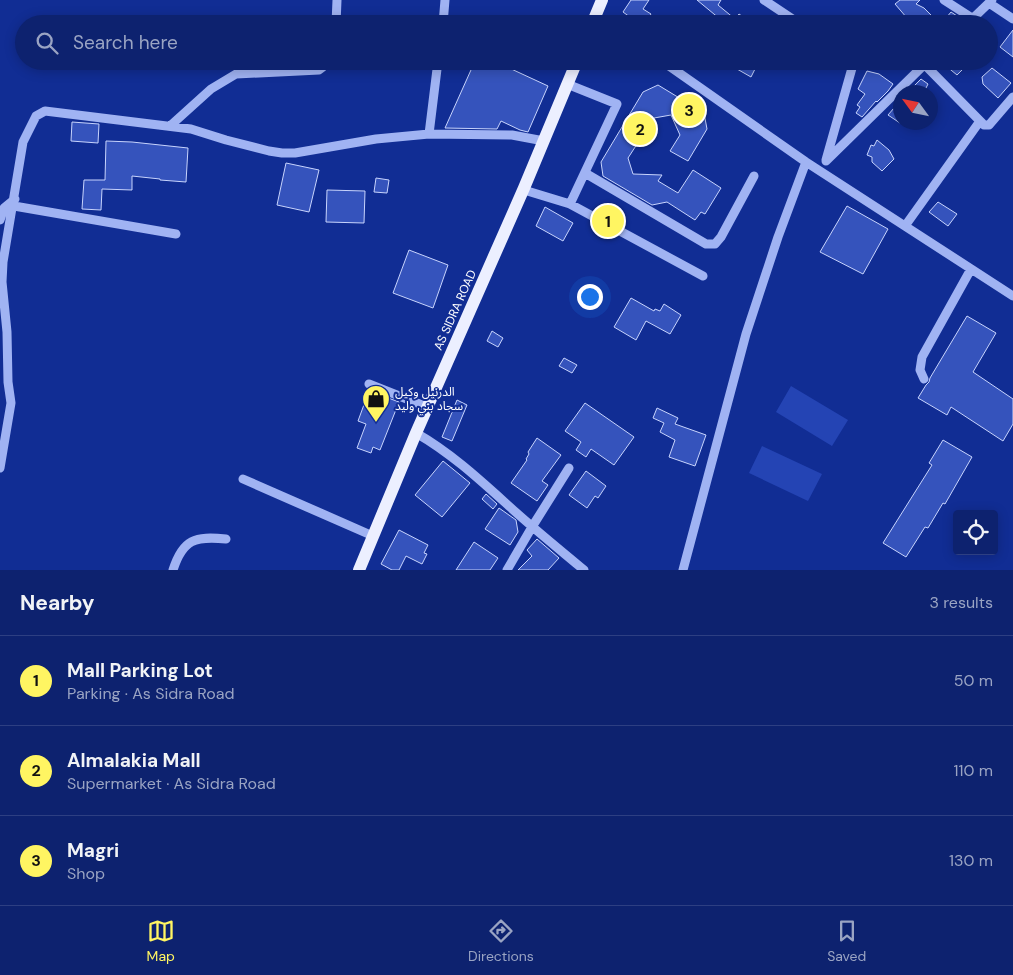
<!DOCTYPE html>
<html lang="en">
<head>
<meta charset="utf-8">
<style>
	body { margin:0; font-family:"DM Sans","Noto Sans Arabic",sans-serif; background:#162a74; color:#f1f3f6 }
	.controls { position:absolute; right:15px; bottom:15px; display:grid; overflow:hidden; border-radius:5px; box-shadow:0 2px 12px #0003 }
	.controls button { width:45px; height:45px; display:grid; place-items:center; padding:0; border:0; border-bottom:1px solid #2d3f82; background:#0d226f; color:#f1f3f6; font:25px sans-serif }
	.compass { position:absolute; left:893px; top:85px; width:45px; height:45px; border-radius:50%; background:#0d226f; box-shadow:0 2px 12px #0003; rotate:303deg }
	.you { position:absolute; left:589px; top:296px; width:18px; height:18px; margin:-12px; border:4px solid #fff; border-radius:50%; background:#1a73e8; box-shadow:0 0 0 8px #1a73e833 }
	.badge { display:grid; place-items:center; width:32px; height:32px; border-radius:50%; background:#fff562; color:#111; font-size:16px; font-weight:700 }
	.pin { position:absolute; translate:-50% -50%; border:2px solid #fff; box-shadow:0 1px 5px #0006 }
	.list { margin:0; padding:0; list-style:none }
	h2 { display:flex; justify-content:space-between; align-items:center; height:65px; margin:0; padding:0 20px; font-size:21px }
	h2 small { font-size:16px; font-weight:400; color:#9aa4c3 }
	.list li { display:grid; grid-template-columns:32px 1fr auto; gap:15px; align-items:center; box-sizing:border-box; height:90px; padding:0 20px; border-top:1px solid #2d3f82 }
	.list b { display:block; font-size:19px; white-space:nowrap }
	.list p { margin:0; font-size:16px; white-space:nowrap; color:#9aa4c3 }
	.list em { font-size:16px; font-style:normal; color:#9aa4c3 }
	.icon { flex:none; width:28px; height:28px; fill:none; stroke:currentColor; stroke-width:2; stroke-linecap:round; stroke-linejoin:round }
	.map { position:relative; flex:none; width:1013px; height:570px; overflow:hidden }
	.search { position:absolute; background:#0d226f; box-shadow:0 2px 12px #0003; left:15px; right:15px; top:15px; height:55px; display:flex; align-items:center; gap:12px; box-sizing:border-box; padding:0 18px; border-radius:28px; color:#9aa4c3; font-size:19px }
	.sheet { height:335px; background:#0d226f }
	nav { display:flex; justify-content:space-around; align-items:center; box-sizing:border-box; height:70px; border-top:1px solid #2d3f82; background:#0d226f; font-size:14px; color:#9aa4c3 }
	nav a { display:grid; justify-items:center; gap:2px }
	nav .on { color:#fff562 }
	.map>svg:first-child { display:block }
	.green { fill:#2444b4 }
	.building { fill:#3553bc; stroke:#c8d4fd }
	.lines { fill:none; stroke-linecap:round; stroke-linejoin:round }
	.minor { stroke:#a0b3f3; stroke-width:9 }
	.major { stroke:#ecefff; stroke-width:12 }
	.labels { text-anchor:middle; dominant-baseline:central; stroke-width:4; stroke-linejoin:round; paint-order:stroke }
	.street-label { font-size:12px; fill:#fff; stroke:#112d94 }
	.poi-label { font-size:12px; fill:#fff; stroke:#112d94; text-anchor:start }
</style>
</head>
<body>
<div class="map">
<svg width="1013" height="570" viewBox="0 0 1013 570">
	<rect width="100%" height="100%" fill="#112d94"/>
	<path class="green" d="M791,386L848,420L832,446L776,412Z
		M762,446L822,474L808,501L749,473Z"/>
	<path class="building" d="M631,0H649L643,9L651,14L644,24L638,23L623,12Z
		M697,0H721L718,5L735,19L739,14L753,24H726Z
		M900,0H920L916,4L924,8L940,24H902L907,18L895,4Z
		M951,12L960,18L956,24H951L946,18Z
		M1013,30V57L1000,47Z
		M475,61H494L548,86L528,132L520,130L501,121L497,129L445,128Z
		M723,61H751L757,65L751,77Z
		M940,61H971L957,75Z
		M992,68L1011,83L998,98L983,84L982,77Z
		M867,71L879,74L893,84L888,91L877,102L876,101L862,117L856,113L860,107L857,105L865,94L858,89Z
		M921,79L928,84L924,92H908Z
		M658,85L704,113L707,129L688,161L670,151L680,135L671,115L654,118L628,158L633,174L662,175L658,181L678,193L693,170L721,188L705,214L701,212L695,220L667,202L652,205L603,176L601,162L643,92Z
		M900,101V123L888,115Z
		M72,122L99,124L98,143L71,141Z
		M877,140L889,150L894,159L882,171L872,162V157L867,155L871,145L874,146Z
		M106,141L132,142L188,148L186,182L160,180V179L132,176V190L102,189L101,210L82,209L84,180H105Z
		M286,163L319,170L309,212L277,205Z
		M376,178L389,180L387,193L374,192Z
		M327,190L365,191L364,223L326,222Z
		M938,202L957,214L948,226L929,212Z
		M847,206L888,229L863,274L820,252Z
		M545,207L573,223L563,241L536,226Z
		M409,250L448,265L433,308L393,293Z
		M631,298L654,311L655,309L660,311L664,304L681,315L670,334L646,321L636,340L614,327Z
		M967,316L996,333L973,372L1013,399V424L1003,441L951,407L947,415L918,398L926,385L929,382L930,378Z
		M492,331L503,338L498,347L487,341Z
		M564,358L577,365L572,373L559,366Z
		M369,391L399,402L380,450L373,447L371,453L357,448L366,424L358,421Z
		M457,400L467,405L452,441L442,437Z
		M585,403L634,437L614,465L591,449L586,457L576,450L581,442L565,431Z
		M657,408L678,418L675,424L706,435L695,466L669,457L675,440L660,432L664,423L653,418Z
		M537,438L561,455L542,481L548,485L537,501L511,483L527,460L526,459L529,454L528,452Z
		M943,440L972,457L945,504L943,503L928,528L925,527L906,557L883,543L932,465L929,463Z
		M443,461L470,483L442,517L415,495Z
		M586,471L606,486L598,498L595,496L587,508L569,495Z
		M486,494L497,504L493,509L482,499Z
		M499,508L516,520L518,532L510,545L485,529Z
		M399,530L428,545L424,553L427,554L422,564L406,556L399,570H392L381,564Z
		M537,539L559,558L548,570H518L532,556L527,550Z
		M474,542L498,558L490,570H456Z"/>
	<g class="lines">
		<path class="minor" d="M764,0L800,24
			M944,0L972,18
			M989,3L1013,19
			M336,24L337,0
			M443,24L445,0
			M865,24L866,21
			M967,24L992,0
			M662,61L806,162L1013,296
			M925,65L984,125H989L1013,97
			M567,84L617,104L570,204
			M170,126L211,89L236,74L319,70L323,67L324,61
			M429,134L438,61
			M826,160L854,61
			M826,161L928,61
			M585,173L706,244H715L721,237L754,176
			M524,190L570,204L703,276
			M14,206L176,234
			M0,220L4,208L15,199
			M905,226L980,121
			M924,379L920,370L922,357L971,269
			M369,384L427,407
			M416,433C451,453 480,480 510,507C534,529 559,549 584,570
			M0,468L11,403L8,382L7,332L2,282L3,262L23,142L36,116L45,111L191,129L226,140L269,151L282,153H295L376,139L429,134L512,135L544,141
			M243,479L373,536
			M173,570C183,539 195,536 226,539
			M507,570L532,527L569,468
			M683,570L746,334L778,237L806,162"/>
		<path class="major" d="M592,24L602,0
			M359,570L416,433L524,188L577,61"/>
	</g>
	<defs>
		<symbol id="shop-pin" viewBox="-11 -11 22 30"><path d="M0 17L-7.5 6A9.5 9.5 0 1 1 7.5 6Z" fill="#fff562" stroke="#112d94"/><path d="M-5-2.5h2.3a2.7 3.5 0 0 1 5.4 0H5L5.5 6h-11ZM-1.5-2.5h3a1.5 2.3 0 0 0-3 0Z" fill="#111"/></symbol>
	</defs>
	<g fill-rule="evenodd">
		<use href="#shop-pin" x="360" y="383" width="32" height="43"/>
	</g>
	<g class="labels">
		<g class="street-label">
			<text transform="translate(455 310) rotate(-66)">AS SIDRA ROAD</text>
		</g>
		<g class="poi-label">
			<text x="395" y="392">الدرنيل وكيل<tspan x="395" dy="14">سجاد بني وليد</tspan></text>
		</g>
	</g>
</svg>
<div class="controls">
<button><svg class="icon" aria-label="locate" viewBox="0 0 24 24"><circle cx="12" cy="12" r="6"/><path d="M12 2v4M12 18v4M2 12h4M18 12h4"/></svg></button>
</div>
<svg class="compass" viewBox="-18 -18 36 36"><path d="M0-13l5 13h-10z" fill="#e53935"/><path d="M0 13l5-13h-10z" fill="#9aa4c3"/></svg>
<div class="you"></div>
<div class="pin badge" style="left:608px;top:221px">1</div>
<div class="pin badge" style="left:640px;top:129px">2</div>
<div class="pin badge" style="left:689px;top:110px">3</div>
<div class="search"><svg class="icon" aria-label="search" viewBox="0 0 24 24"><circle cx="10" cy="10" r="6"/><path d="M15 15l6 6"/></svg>Search here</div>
</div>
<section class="sheet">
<h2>Nearby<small>3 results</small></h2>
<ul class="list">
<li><span class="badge">1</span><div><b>Mall Parking Lot</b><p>Parking · As Sidra Road</p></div><em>50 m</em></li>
<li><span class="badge">2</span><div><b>Almalakia Mall</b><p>Supermarket · As Sidra Road</p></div><em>110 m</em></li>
<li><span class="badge">3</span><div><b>Magri</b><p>Shop</p></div><em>130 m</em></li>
</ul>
</section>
<nav>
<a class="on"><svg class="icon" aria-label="map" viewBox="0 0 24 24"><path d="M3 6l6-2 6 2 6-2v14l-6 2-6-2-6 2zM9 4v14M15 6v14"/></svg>Map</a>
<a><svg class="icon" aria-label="directions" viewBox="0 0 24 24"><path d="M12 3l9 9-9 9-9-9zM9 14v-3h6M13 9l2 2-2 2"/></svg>Directions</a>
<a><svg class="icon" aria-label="saved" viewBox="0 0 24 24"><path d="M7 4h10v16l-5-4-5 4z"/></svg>Saved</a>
</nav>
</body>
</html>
